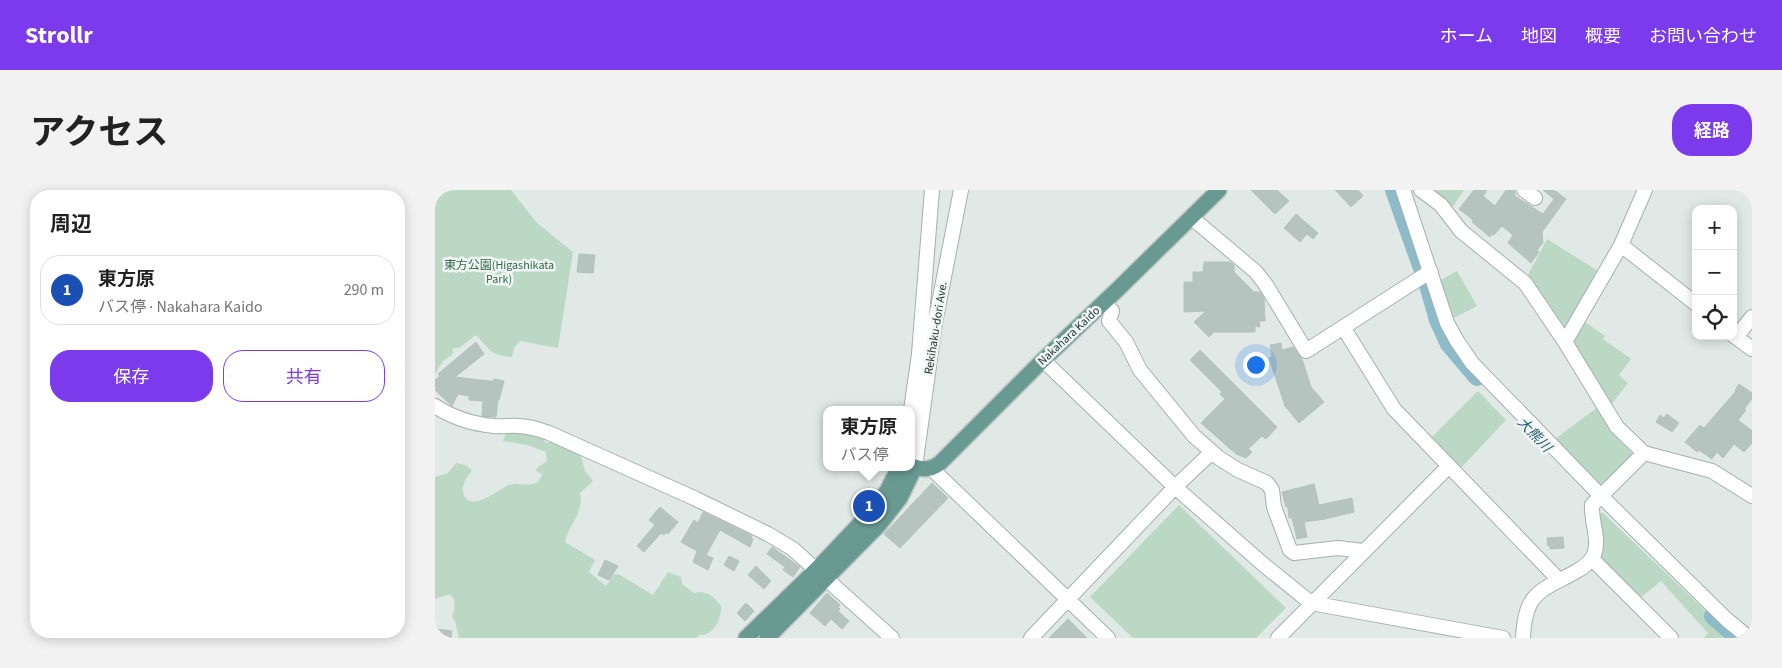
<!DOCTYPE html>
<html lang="ja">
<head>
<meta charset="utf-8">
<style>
	body { margin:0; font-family:"Source Sans 3","Noto Sans JP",sans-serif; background:#f2f2f2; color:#222 }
	.controls { position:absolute; right:15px; top:15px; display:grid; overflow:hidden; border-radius:10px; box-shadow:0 2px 12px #0003 }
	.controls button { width:45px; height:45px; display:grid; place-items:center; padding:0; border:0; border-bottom:1px solid #e0e0e0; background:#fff; color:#222; font:25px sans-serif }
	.you { position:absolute; left:820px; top:174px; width:18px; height:18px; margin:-12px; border:4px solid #fff; border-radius:50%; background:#1a73e8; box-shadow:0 0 0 8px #1a73e833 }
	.badge { display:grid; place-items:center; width:32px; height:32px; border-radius:50%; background:#7c3aed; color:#fff; font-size:16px; font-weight:700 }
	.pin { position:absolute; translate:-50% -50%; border:2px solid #fff; box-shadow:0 1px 5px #0006 }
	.popup { position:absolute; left:388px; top:216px; width:92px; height:65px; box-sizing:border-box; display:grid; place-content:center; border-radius:10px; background:#fff; filter:drop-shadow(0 1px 4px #0005); font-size:16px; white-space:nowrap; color:#767676 }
	.popup b { font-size:19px; color:#222 }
	.popup::after { content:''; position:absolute; left:50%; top:100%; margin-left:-10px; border:10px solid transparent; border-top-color:#fff }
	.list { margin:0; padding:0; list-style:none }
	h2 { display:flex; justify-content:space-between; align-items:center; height:65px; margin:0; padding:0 20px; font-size:21px }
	h2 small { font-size:16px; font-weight:400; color:#767676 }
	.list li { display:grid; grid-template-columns:32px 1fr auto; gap:15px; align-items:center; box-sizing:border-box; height:70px; margin:0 10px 10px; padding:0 10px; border:1px solid #e0e0e0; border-radius:20px }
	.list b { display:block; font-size:19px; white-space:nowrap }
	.list p { margin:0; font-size:16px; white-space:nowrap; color:#767676 }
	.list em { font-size:16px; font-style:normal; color:#767676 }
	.actions { display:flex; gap:10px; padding:15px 20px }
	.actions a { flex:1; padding:11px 0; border:1px solid #7c3aed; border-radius:20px; text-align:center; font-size:18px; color:#7c3aed }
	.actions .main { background:#7c3aed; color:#fff }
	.icon { flex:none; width:28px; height:28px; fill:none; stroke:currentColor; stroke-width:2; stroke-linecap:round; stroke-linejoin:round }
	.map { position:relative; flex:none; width:1317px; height:448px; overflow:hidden; border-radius:20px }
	header { display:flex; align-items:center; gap:30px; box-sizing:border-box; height:70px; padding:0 25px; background:#7c3aed; color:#fff }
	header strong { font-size:24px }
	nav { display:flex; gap:28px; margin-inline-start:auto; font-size:18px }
	.intro { display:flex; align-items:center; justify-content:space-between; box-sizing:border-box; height:120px; padding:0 30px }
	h1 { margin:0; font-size:35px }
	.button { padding:12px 22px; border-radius:20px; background:#7c3aed; color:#fff; font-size:18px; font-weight:700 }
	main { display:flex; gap:30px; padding:0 30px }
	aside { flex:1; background:#fff; border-radius:20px; box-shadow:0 2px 12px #0003 }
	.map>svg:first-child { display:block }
	.green { fill:#bbd8c5 }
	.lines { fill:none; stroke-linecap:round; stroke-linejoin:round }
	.river { stroke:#8dbbc9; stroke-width:18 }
	.building { fill:#b6c4bf; stroke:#b3c2bd }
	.minor-casing { stroke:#a4b0ad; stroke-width:16 }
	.major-casing { stroke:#bdc3c2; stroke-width:18 }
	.minor { stroke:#fff; stroke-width:14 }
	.major { stroke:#699a92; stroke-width:15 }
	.labels { text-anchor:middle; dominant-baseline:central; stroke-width:5; stroke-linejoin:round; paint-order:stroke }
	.park-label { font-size:12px; fill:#316a4c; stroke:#f0f6f4 }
	.street-label { font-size:12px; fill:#233834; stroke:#f0f6f4 }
	.water-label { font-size:14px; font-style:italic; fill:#235a6d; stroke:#f0f6f4 }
</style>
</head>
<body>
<header>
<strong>Strollr</strong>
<nav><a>ホーム</a><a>地図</a><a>概要</a><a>お問い合わせ</a></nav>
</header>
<div class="intro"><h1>アクセス</h1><a class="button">経路</a></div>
<main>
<aside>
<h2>周辺<small></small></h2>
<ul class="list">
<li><span class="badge" style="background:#1a4fb4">1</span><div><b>東方原</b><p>バス停 · Nakahara Kaido</p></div><em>290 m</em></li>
</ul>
<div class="actions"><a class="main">保存</a><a>共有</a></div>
</aside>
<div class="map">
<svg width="1317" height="448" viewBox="0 0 1317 448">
	<rect width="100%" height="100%" fill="#e0e9e6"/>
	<path class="green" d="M0,0H76L102,33L138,62L123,158L85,151L79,158L77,167C56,166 54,159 41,145L24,158H18V164L8,171L0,184Z
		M992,0H1029L1015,21Z
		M1112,49L1163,81L1128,142L1091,89Z
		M1022,81L1042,116L1015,130L1004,91Z
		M1147,130L1170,146L1168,149L1196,169L1184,185L1193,193L1176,215L1137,154Z
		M1043,201L1071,230L1024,280L994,250Z
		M1164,216L1175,241L1197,263V268L1170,295L1163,294L1120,249Z
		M72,239L106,245L110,252L113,253L115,250L144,260L150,281L158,291L145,303C149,324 134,333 130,352L160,370L154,382L171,396L179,384L185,385L218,405L233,382L246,387L247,394L259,403C272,400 278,406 286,416C287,428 278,447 264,445L262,448H24L20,431L17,427C19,419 22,411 16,405H11L0,409V287L13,283L21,273L30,275L37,280C32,287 25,296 29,305C36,323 64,299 74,295C87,291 103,301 107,284L101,281L102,278L112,271L111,262L92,255L68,251Z
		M744,315L851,418L821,448H698L655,407Z
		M1162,323H1168L1299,448H1269L1273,443L1226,391L1204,409L1163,370Z"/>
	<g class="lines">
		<path class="river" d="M959,0L993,95L1003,130L1014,154L1042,187
			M1278,426L1304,448"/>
	</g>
	<path class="building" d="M816,0H842L854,11L840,24Z
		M900,0H923L928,6L916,17Z
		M1039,0H1052L1048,6L1060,16L1071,0H1080V6L1108,24L1119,9L1108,0H1119L1131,9L1107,42L1108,53L1102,60L1104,62L1096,73L1073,53L1078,45L1067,36L1059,45L1057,44L1055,47L1037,32L1038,30L1024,19Z
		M861,24L883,43L878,49L872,44L865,52L849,38Z
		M144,64L160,65L158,83L142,82Z
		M769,72H795L799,75V82L819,102H825L829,108L830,131H824L825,137L820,136V142H779L774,147L759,132L771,121L749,122V92H758V82H768Z
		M41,152L49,164L20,187L54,191H59V189L69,191L64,210L63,209L61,227L47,226L48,211L34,210V206L23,204L17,216L0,200V190L5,186L3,184Z
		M846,153L847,160L858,157L867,169L876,197L889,212L864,233L850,216L834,168L837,167L835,155Z
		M765,160L842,237L831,249L827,246L813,259L817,262L811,268L801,264L766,233L790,209L785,204L787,202L755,170Z
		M1304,194L1317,203V209L1309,219L1311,220L1303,230L1317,241V253L1309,262L1299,254L1288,268L1282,262L1277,269L1264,260L1262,262L1250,252L1265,235L1269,238L1301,201L1300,200Z
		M1232,224L1244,233L1237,242L1221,232L1225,225L1229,228Z
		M497,293L513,308L465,358L449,344Z
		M879,294L884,315L917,308L919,322L890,329L869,332L872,347L862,349L857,328H854L853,317H851L847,302Z
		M225,317L243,332L233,344L231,342L229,345L226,343L209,362L202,356L220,335L214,330Z
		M268,322L317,346L316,348L318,349L315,357L285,340L271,365L278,368L273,380L258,372L262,361L246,352L259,330L263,333Z
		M1128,347L1129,358L1115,359V356H1113L1112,348Z
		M337,357L365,377L358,387L348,380L350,377L332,364Z
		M294,366L304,371L299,381L289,375Z
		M170,370L183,376L174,390L163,385Z
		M321,376L336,391L329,399L313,385Z
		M392,403L405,415L403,417L405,419L403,421L414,431L407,439L396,429L390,436L375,423Z
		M311,413L319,421L310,431L302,423Z
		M633,429L652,448H614Z
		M0,439L17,441L16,448H0Z"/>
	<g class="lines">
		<defs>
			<path id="minor" d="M968,0L1012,133L1022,151L1037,173L1166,306L1291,429L1314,448
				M986,0L1006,15L1026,41L1090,93L1130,152L1182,237L1209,263L1277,281L1317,306
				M1089,0L1100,8
				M757,28L821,82L831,95L871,161L993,83L996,82
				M1186,55L1261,114
				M669,113L677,121L674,131L691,152L705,180L759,246L784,268L803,280L832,293L837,300L839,317L855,360L859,363L903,358L928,361
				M908,137L959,219L1124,390
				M1298,145L1317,159
				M1301,147L1317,127
				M1130,152L1186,55L1210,0
				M608,170L740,297L829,375L876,413L1068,448
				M0,216C18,228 37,234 59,236C67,237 75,235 83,236C94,236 103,239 114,243L259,308L333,344L358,359L457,448
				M476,220L484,164L497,0
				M480,277L500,133L526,0
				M497,279L673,448
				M1157,369L1236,448
				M596,448L740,297L777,262
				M843,448L1014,276
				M1088,448C1090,401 1106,401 1142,381C1149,377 1155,373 1159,365C1165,349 1156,332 1157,315L1209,263"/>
			<path id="major" d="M476,277C489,279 494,281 505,273L608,170L683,99L784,0
				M311,448L382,379L437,321L452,301L464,277
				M332,448L444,335L465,308L480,277"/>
		</defs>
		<use href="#minor" class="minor-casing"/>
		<use href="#major" class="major-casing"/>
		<use href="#minor" class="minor"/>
		<use href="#major" class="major"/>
	</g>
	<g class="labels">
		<g class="park-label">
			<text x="64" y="75">東方公園(Higashikata<tspan x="64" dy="14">Park)</tspan></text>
		</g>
		<g class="street-label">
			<text transform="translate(501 138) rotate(-81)">Rekihaku-dori Ave.</text>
			<text transform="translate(634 146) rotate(-43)">Nakahara Kaido</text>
		</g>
		<g class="water-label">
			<text transform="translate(1099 245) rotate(46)">大熊川</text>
		</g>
	</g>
</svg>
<div class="controls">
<button>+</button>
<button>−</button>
<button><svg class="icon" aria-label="locate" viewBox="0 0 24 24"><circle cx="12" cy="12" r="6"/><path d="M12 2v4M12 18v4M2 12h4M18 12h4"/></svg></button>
</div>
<div class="you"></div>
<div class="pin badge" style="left:434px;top:316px;background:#1a4fb4">1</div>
<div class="popup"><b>東方原</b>バス停</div>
</div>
</main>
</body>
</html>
